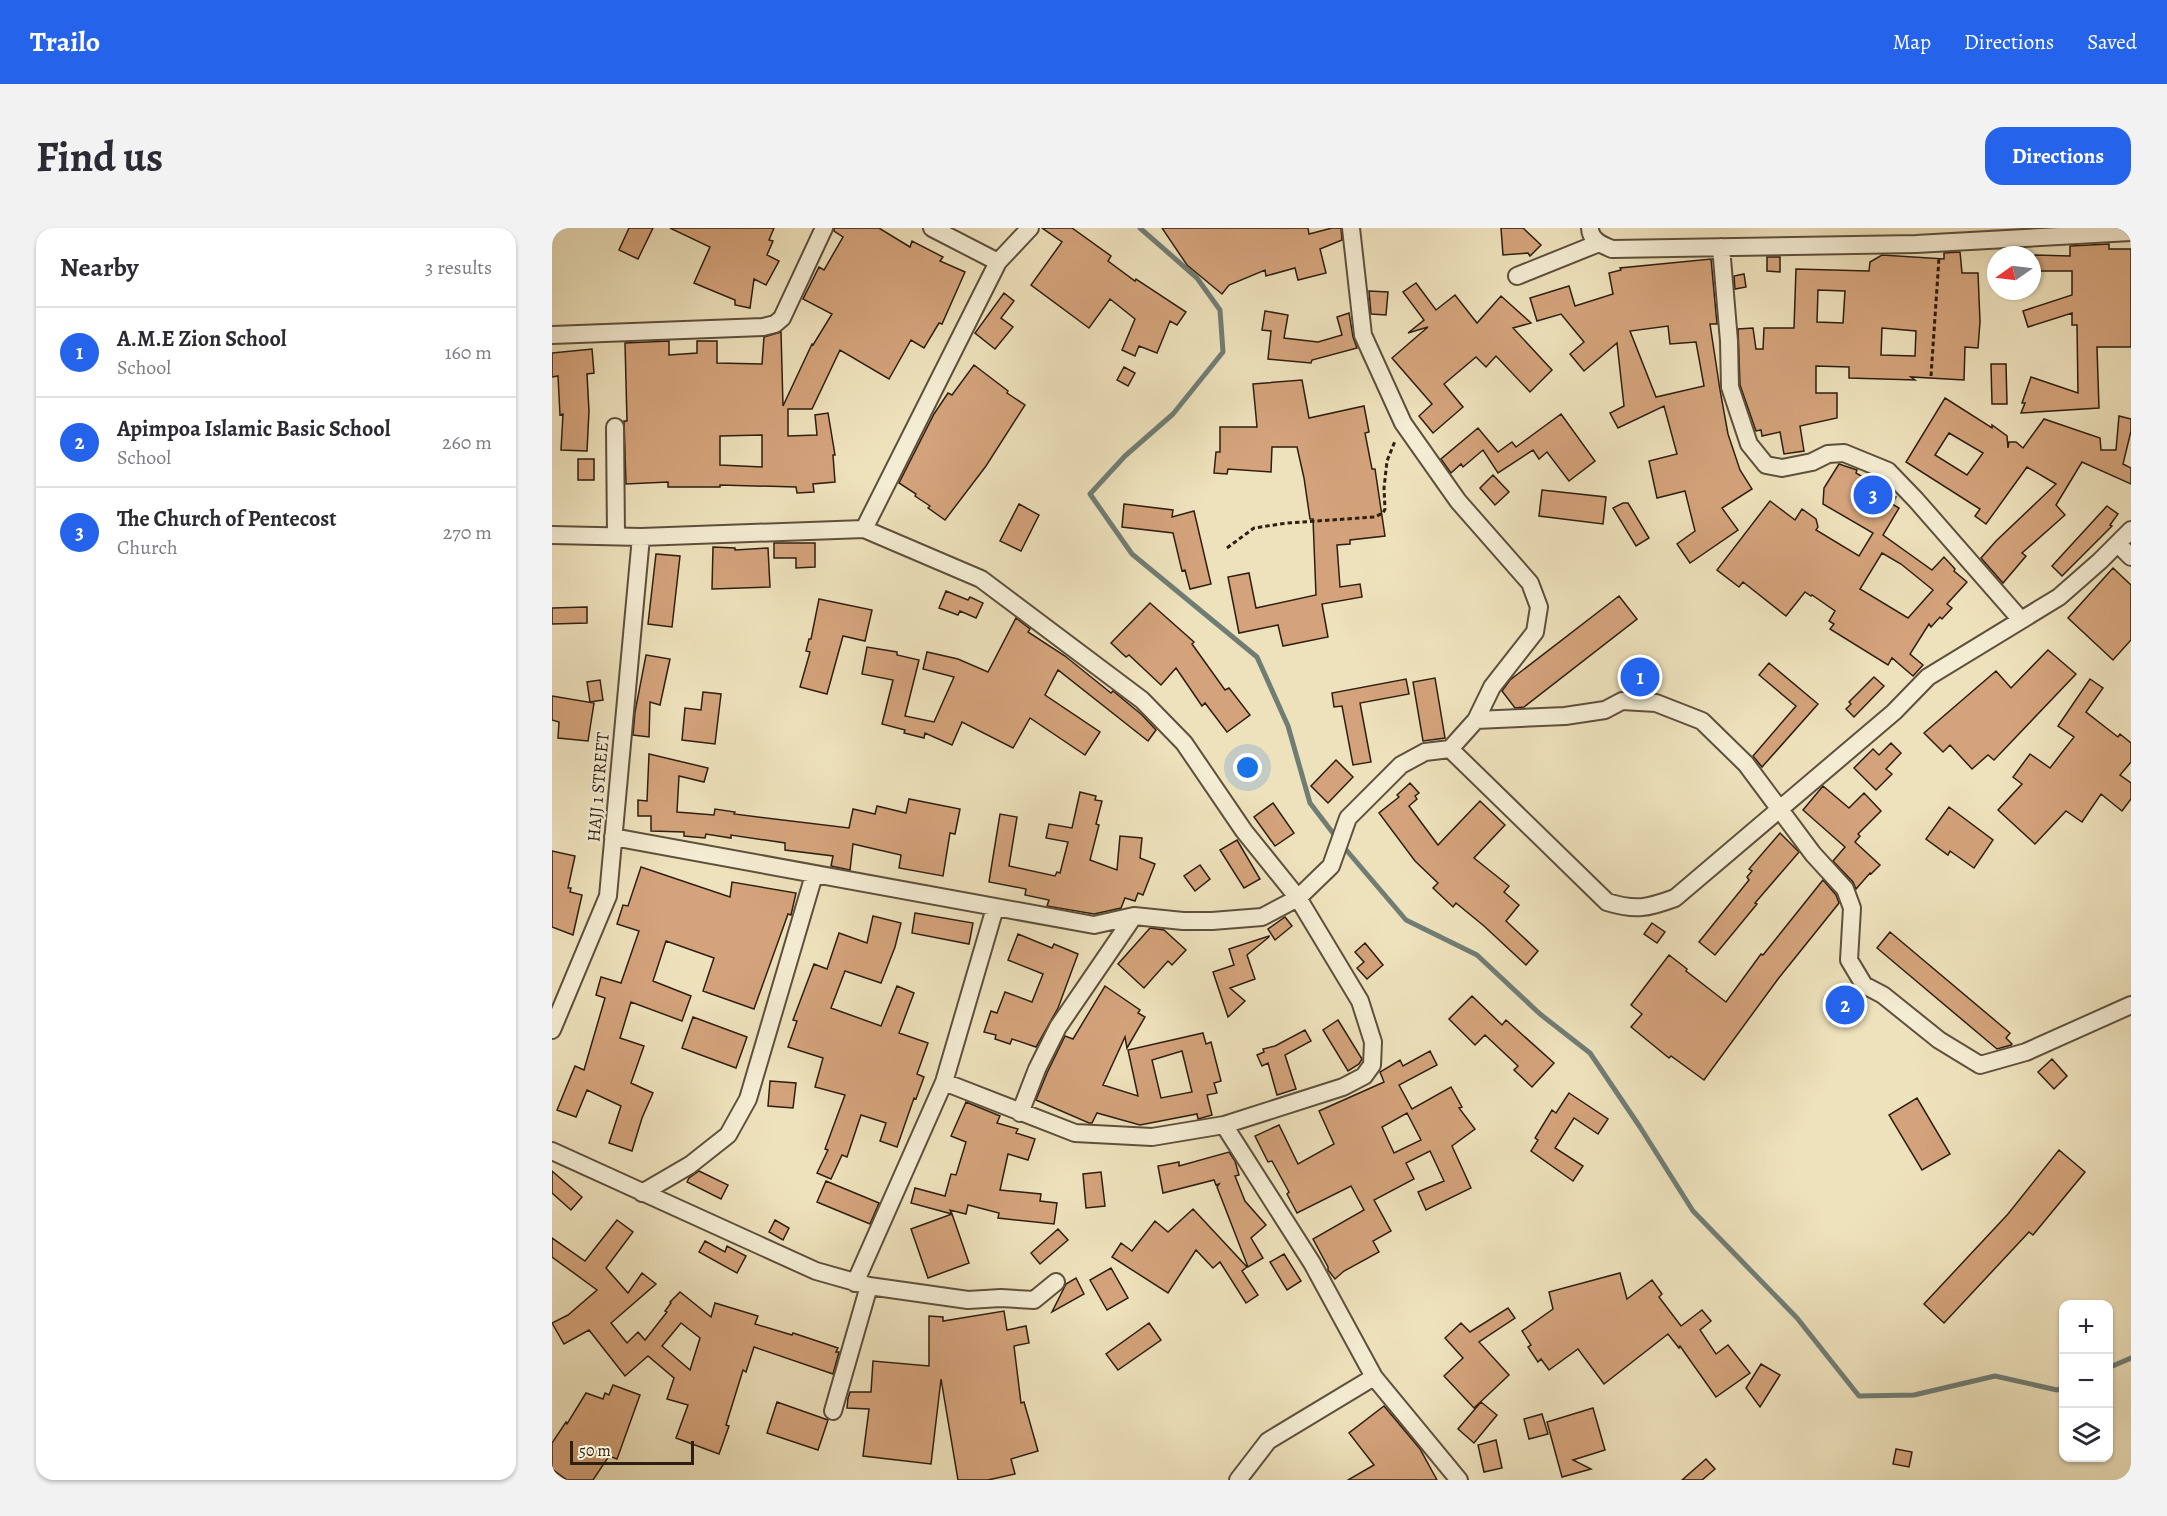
<!DOCTYPE html>
<html lang="en">
<head>
<meta charset="utf-8">
<style>
	body { margin:0; font-family:Alegreya,serif; background:#f2f2f3; color:#2b2b33 }
	.controls { position:absolute; right:18px; bottom:18px; display:grid; overflow:hidden; border-radius:12px; box-shadow:0 2px 4px #0004 }
	.controls button { width:54px; height:54px; display:grid; place-items:center; padding:0; border:0; border-bottom:2px solid #e1e1e2; background:#fff; color:#2b2b33; font:30px sans-serif }
	.compass { position:absolute; left:1435px; top:18px; width:54px; height:54px; border-radius:50%; background:#fff; box-shadow:0 2px 4px #0004; rotate:256deg }
	.scale { position:absolute; left:18px; bottom:15px; width:124px; box-sizing:border-box; padding-left:6px; border:3px solid #2e1f11; border-top:0; font-size:16px; line-height:21px; white-space:nowrap; color:#2e1f11; -webkit-text-stroke:4px #f4ecd3; paint-order:stroke }
	.you { position:absolute; left:696px; top:540px; width:21px; height:21px; margin:-15px; border:4px solid #fff; border-radius:50%; background:#1a73e8; box-shadow:0 0 0 9px #1a73e833 }
	.badge { display:grid; place-items:center; width:39px; height:39px; border-radius:50%; background:#2563eb; color:#fff; font-size:20px; font-weight:700 }
	.pin { position:absolute; translate:-50% -50%; border:3px solid #fff; box-shadow:0 2px 6px #0006 }
	.list { margin:0; padding:0; list-style:none }
	h2 { display:flex; justify-content:space-between; align-items:center; height:78px; margin:0; padding:0 24px; font-size:26px }
	h2 small { font-size:20px; font-weight:400; color:#7c7c81 }
	.list li { display:grid; grid-template-columns:39px 1fr auto; gap:18px; align-items:center; box-sizing:border-box; height:90px; padding:0 24px; border-top:2px solid #e1e1e2 }
	.list b { display:block; font-size:22px; white-space:nowrap }
	.list p { margin:0; font-size:20px; white-space:nowrap; color:#7c7c81 }
	.list em { font-size:20px; font-style:normal; color:#7c7c81 }
	.icon { flex:none; width:33px; height:33px; fill:none; stroke:currentColor; stroke-width:2; stroke-linecap:round; stroke-linejoin:round }
	.map { position:relative; flex:none; width:1579px; height:1252px; overflow:hidden; border-radius:18px }
	header { display:flex; align-items:center; gap:36px; box-sizing:border-box; height:84px; padding:0 30px; background:#2563eb; color:#fff }
	header strong { font-size:28px }
	nav { display:flex; gap:33px; margin-inline-start:auto; font-size:21px }
	.intro { display:flex; align-items:center; justify-content:space-between; box-sizing:border-box; height:144px; padding:0 36px }
	h1 { margin:0; font-size:42px }
	.button { padding:15px 27px; border-radius:18px; background:#2563eb; color:#fff; font-size:21px; font-weight:700 }
	main { display:flex; gap:36px; padding:0 36px }
	aside { flex:1; background:#fff; border-radius:18px; box-shadow:0 2px 4px #0004 }
	.map>svg:first-child { display:block }
	.lines { fill:none; stroke-linecap:round; stroke-linejoin:round }
	.stream { stroke:#707d75; stroke-width:5 }
	.building { fill:#d4a37b; stroke:#2e1f11; stroke-width:1.5; fill-rule:evenodd }
	.minor-casing { stroke:#5e503c; stroke-width:20 }
	.path { stroke:#2e1f11; stroke-width:3; stroke-dasharray:4.5 3; stroke-linecap:butt }
	.minor { stroke:#f4ecd3; stroke-width:16 }
	.labels { text-anchor:middle; dominant-baseline:central; stroke-width:4.5; stroke-linejoin:round; paint-order:stroke }
	.street-label { font-size:18px; fill:#2e1f11; stroke:#f4ecd3 }
</style>
</head>
<body>
<header>
<strong>Trailo</strong>
<nav><a>Map</a><a>Directions</a><a>Saved</a></nav>
</header>
<div class="intro"><h1>Find us</h1><a class="button">Directions</a></div>
<main>
<aside>
<h2>Nearby<small>3 results</small></h2>
<ul class="list">
<li><span class="badge">1</span><div><b>A.M.E Zion School</b><p>School</p></div><em>160 m</em></li>
<li><span class="badge">2</span><div><b>Apimpoa Islamic Basic School</b><p>School</p></div><em>260 m</em></li>
<li><span class="badge">3</span><div><b>The Church of Pentecost</b><p>Church</p></div><em>270 m</em></li>
</ul>
</aside>
<div class="map">
<svg width="1579" height="1252" viewBox="0 0 1579 1252">
	<rect width="100%" height="100%" fill="#eee2bc"/>
	<filter id="stains"><feTurbulence type="fractalNoise" baseFrequency=".00333" numOctaves="4"/><feColorMatrix values="0 0 0 0 .2 0 0 0 0 .09 0 0 0 0 .02 0 0 0 .5 -.17"/></filter>
	<radialGradient id="worn" r=".72"><stop offset=".6" stop-color="#630" stop-opacity="0"/><stop offset="1" stop-color="#630" stop-opacity=".3"/></radialGradient>
	<g class="lines">
		<path class="stream" d="M588,0L645,50L668,82L671,124L621,186L573,228L538,266L580,326L705,429L736,498L758,575L784,609
			M790,617L854,692L925,727L988,786L1038,825L1088,899L1141,983L1245,1090L1307,1168L1362,1167L1443,1148L1505,1162L1512,1159
			M1556,1140L1579,1130"/>
	</g>
	<path class="building" d="M77,0H101L86,31L67,22Z
		M118,0H222L217,12L221,13L215,27L227,33L214,57L202,51L198,80L183,77V72L142,55L158,19Z
		M282,0H327L358,19L360,13L391,29L388,33L413,44L390,96L387,95L372,120L359,112L337,151L288,122L260,181H236V208L265,207L263,187L276,185L283,227H281L283,254L261,256L262,264L245,265L244,259L168,257V259H116V254L74,256L72,193H75L73,115L117,113V127L145,125V113H165V135L210,136L212,109L229,104L231,178L260,116L261,117L280,86L251,71L267,39L272,42L291,9L282,3ZM210,207V239L168,237V208Z
		M490,0H520L559,28L556,33L583,53L584,51L634,84L625,97L618,93L605,125L587,118L583,128L570,122L583,91L558,71L537,100L479,57L510,14Z
		M610,0H756L757,6L780,0H789L790,12L768,21L774,45L746,52L743,40L714,48L713,42L677,57L670,66L635,37Z
		M949,0H971L989,17L978,28L976,25L951,27Z
		M1557,16V21H1579V119H1545L1547,180L1469,185L1473,175H1470L1479,149L1526,165L1525,97H1520V85L1476,99L1471,83L1520,67V43H1483V27L1518,28V18Z
		M1408,24L1410,45H1426L1428,94L1426,120L1413,119L1412,152L1359,149L1363,152L1297,150V139L1264,138V165H1285V190L1248,198L1252,223L1232,226L1228,204L1210,208L1209,202L1204,203L1188,157L1186,101L1201,100L1204,121H1211L1212,100H1242L1244,41L1317,43L1318,34L1330,27L1392,31V25ZM1266,62L1293,63L1291,95L1265,94ZM1330,100L1364,103L1363,128L1329,127Z
		M1215,29H1228V44L1215,43Z
		M1159,31L1165,96H1158L1168,162L1176,206L1188,242L1200,261L1170,280L1186,302L1138,335L1125,316L1143,303L1133,263L1105,270L1097,233L1125,226L1112,178L1066,200L1058,185L1072,178L1065,115L1032,143L1018,126L1032,114L1009,86L985,93L978,70L1017,58L1023,78L1061,66L1057,45L1069,42L1068,40ZM1116,98L1118,116L1144,114L1152,158L1104,169L1078,103Z
		M1192,46L1194,59L1183,61L1182,48Z
		M864,55L884,82L903,67L925,95L949,68L979,95L961,100L1000,142L978,164L944,128L934,139L924,129L892,156L911,179L881,205L867,188L880,176L840,130L876,99L856,105L872,92L851,64Z
		M817,63L836,64L834,87L819,86Z
		M452,65L462,73L449,90L461,99L443,121L423,105Z
		M713,83L736,87L732,110L766,114L790,107L785,89L797,85L801,109L805,120L760,132L759,135L716,131L719,103L710,102Z
		M40,121L42,145L35,146L37,183L35,223L9,222L11,186L8,187L6,148L0,149V125Z
		M1439,136H1454L1455,176H1440Z
		M422,137L456,163L455,165L473,177L434,238L393,292L376,280L378,278L363,268L364,266L347,255L382,186L396,165L400,167Z
		M572,139L583,145L576,158L565,152Z
		M750,152L757,190L812,178L817,204L813,205L820,241H823L833,308L798,312V316L785,317L788,359L808,356L810,369L770,376L776,409L731,418L726,397L687,405L676,349L697,345L704,380L764,367L761,291H758L752,250L745,219H720L719,244L676,241L675,246L662,245L664,224H668V199H705L701,156Z
		M1393,170L1440,200V197L1455,208L1456,220L1457,214H1464L1471,220L1492,191L1548,210L1549,222H1564L1567,188L1579,191V203L1571,236L1579,240V256L1530,234L1504,277L1513,287L1470,325L1474,328L1451,355L1429,330L1444,313L1504,256L1475,239L1434,296L1423,288L1428,281L1354,234ZM1397,205L1431,225L1415,247L1383,227Z
		M1009,186L1043,233L1017,253L995,224L987,231L981,222L946,245L931,222L911,239L909,236L899,245L889,231L926,200L946,224L960,214L964,219Z
		M26,231H42V252H26Z
		M1287,236L1305,242L1304,245L1344,269L1340,276L1347,280L1331,307L1380,342L1392,329L1403,341L1402,343L1415,354L1395,376L1400,380L1390,391L1388,389L1379,399L1377,396L1358,426L1371,437L1361,448L1340,430L1336,437L1278,401L1282,396L1277,393L1283,383L1260,367L1259,368L1253,364L1234,388L1191,354L1187,359L1165,342L1218,273L1243,292L1250,281L1264,291L1266,299L1264,302L1307,328L1321,305L1271,276L1272,260ZM1330,325L1349,336L1381,362L1356,390L1308,361Z
		M941,247L957,264L943,277L928,260Z
		M990,262L1054,269L1051,296L987,288Z
		M1071,275H1076L1097,310L1084,318L1061,280Z
		M467,276L487,287L469,323L448,313Z
		M572,276L621,282L620,289L642,283L659,356L638,361L633,342L630,343L621,305L570,299Z
		M1555,278L1566,286L1558,297L1560,298L1510,348L1500,338Z
		M222,315H263V339L244,340V330H222Z
		M161,319L183,320V322L216,320L218,359L160,361Z
		M104,326L128,328L120,399L96,396Z
		M1561,340L1579,357V412L1561,432L1516,390Z
		M394,363L416,372L418,369L431,375L424,390L408,383L406,387L387,380Z
		M1067,368L1085,391L972,479L963,480L950,463L958,452Z
		M267,371L320,382L313,413L291,408L275,466L248,459L258,424L254,423L257,411H259Z
		M598,375L642,414L640,416L673,462L677,460L698,487L675,504L653,475L650,478L624,440L609,457L577,427L574,429L559,415Z
		M35,379V395L0,396V380Z
		M464,390L478,401L476,404L513,428L559,465L561,463L590,487L604,502L596,513L506,442L493,467L548,504L533,527L478,490L461,520L410,494L400,517L373,505L372,510L352,505L353,502L330,496L341,452L310,446L315,419L345,424V427L367,432L353,488L382,494L402,449L371,441L375,424L406,431L436,444Z
		M1496,422L1524,446L1442,532L1436,527L1420,541L1398,517L1391,524L1372,505L1444,443L1459,460Z
		M94,427L118,431L108,477L98,474L97,509L81,507L83,484Z
		M1217,435L1266,476L1210,539L1201,528L1244,478L1207,447Z
		M1322,449L1332,458L1302,489L1294,481L1299,476L1297,474Z
		M883,450L893,510L871,513L861,454Z
		M854,451L857,466L808,475L819,534L801,537L790,478L782,479L780,465Z
		M1538,451L1551,460L1534,484L1566,509L1568,506L1579,515V534L1568,547L1579,555V571L1570,583L1549,566L1530,594L1514,583L1483,616L1446,582L1470,556L1461,549L1478,526L1498,540L1522,509L1506,498Z
		M48,452L51,472L38,474L35,454Z
		M151,464L169,466L163,516L130,512L133,480L149,482Z
		M0,468L42,475L36,513L6,510L7,494L0,492Z
		M1339,515L1349,525L1334,541L1340,546L1324,562L1302,540L1321,521L1327,527Z
		M97,526L156,540L152,554L127,548L125,584L162,587L163,581L183,584L182,586L297,600L301,581L323,586L325,578L354,585L357,571L408,581L403,606L398,605L391,648L347,640L349,627L301,616L298,642L279,638L281,628L233,622V615L179,607V610L154,606L153,610L132,608V604L99,603V588H86V572L95,573Z
		M784,532L801,549L776,575L759,558Z
		M858,555L867,565L863,568L865,571L857,578L886,617L928,573L953,597L922,630L957,658L952,664L967,677L954,693L986,723L974,737L932,698L904,675L901,679L881,660L886,655L863,633L827,585L847,569L845,567Z
		M1271,558L1297,580L1312,565L1329,583L1306,606L1308,608L1303,614L1328,637L1319,646L1318,645L1304,661L1301,654L1281,633L1293,619L1251,582Z
		M528,564L544,568L543,572L550,573L544,596L547,597L538,632L565,642L568,608L590,610L588,630L603,636L591,667L586,665L583,673L573,670L569,680L542,686L495,678L497,672L473,667L474,661L437,654L448,586L465,589L457,638L503,648L505,644L508,645L516,614L494,610L497,596L520,600Z
		M721,575L742,605L723,618L702,589Z
		M1397,579L1441,612L1422,640L1398,623L1396,627L1374,611Z
		M1228,605L1247,624L1203,675L1205,676L1163,727L1147,714L1197,652L1195,649L1200,643L1197,641Z
		M685,612L708,651L692,660L668,622Z
		M0,623L23,628L16,660H19L18,664L30,667L21,707L0,699Z
		M648,637L658,651L643,663L632,648Z
		M89,639L178,669L180,654L244,665L239,687L236,686L202,781L151,763L162,730L114,713L101,753L139,768L130,793L79,774L68,810L92,818L79,855L101,865L90,890L80,923L57,915L69,878L35,862L24,889L5,882L23,838L32,842L53,770L44,767L49,749L69,755L87,703L65,696L71,677L76,678Z
		M1271,652L1284,667L1287,675L1226,751L1152,852L1119,828L1117,830L1079,799L1090,786L1079,777L1117,727L1135,741L1134,743L1174,774L1209,726L1211,727Z
		M363,685L421,695L417,716L360,705Z
		M321,688L349,695L343,719L329,755L293,743L279,780L329,798L345,758L362,765L347,805L376,815L365,846L372,849L364,871L362,870L345,919L328,913L334,895L309,887L295,929L290,927L279,951L265,945L276,922L273,921L293,867L263,859L271,830L236,819L245,793L241,792L262,736L275,741L287,705L315,715Z
		M733,689L740,698L723,712L716,701Z
		M1100,695L1113,704L1105,715L1092,706Z
		M598,700L612,702L634,722L620,737L616,733L592,760L566,736Z
		M1338,704L1458,805L1454,810L1460,816L1459,817L1445,821L1325,720Z
		M466,706L500,720L502,716L526,726L506,780L484,819L460,811L458,816L443,811L444,807L432,804L439,783L445,785L453,764L480,774L491,746L456,732Z
		M717,708V709L695,727L703,751L678,760L693,773L676,789L661,744L682,737L677,721Z
		M813,715L831,737L815,751L805,740L812,734L803,724Z
		M553,758L588,782L586,785L593,789L575,820L573,809L551,857L586,868L576,822L651,805L654,816L659,814L669,853L662,855L665,865L655,867L660,887L646,891L645,886L588,897L545,885L540,895H537L484,872L495,845L513,808L521,811ZM630,823L640,864L609,870L600,832Z
		M920,768L950,797L954,792L1002,835L980,859L962,842L966,838L933,807L923,817L897,791Z
		M141,789L195,809L184,840L130,820Z
		M786,792L810,831L807,836L796,843L771,802Z
		M753,802L759,813L733,827L744,861L725,867L716,835L710,838L705,827L712,824L711,821L723,818Z
		M878,823L885,837L847,857L860,881L899,859L910,879L907,880L923,901L900,918L919,960L874,982L866,964L892,953L878,923L854,935L862,951L822,972L839,1003L821,1013L827,1024L792,1043L783,1051L776,1042V1039L761,1011L812,982L799,958L745,985L735,966L737,964L720,933L716,934L703,908L727,897L746,936L782,916L767,883L832,854L828,844L848,832L851,838ZM855,885L869,912L842,925L830,899Z
		M1500,831L1515,848L1502,861L1486,844Z
		M218,853L244,855L241,880L216,878Z
		M1017,865L1056,891L1046,906L1022,890L1003,920L1031,938L1021,953L979,923L986,912L983,910L1000,882L1004,885Z
		M1365,870L1398,926L1370,942L1337,887Z
		M414,874L448,888L445,895L466,901L464,905L483,911L476,932L456,926L448,962L489,966L488,973L505,975L502,996L446,990L447,985L416,977L414,986L398,982L400,986L359,975L363,960L393,968L399,946L404,947L414,914L399,908Z
		M1507,922L1533,944L1481,1007L1477,1004L1392,1095L1372,1076L1456,986Z
		M677,924L683,933L687,947L683,948L693,973L714,997L699,1010L711,1030L696,1039L665,959L667,956L664,957L662,952L611,965L606,938L627,934V938Z
		M0,943L30,969L19,982L0,965Z
		M147,943L176,957L169,971L135,954L137,950Z
		M549,944L553,978L534,980L531,946Z
		M274,953L327,975L318,996L265,974Z
		M641,981L695,1039L690,1043L706,1067L694,1075L668,1034L661,1040L644,1022L616,1065L560,1029L569,1015L580,1023L603,993L616,1004Z
		M400,986L417,1035L376,1050L359,1001Z
		M65,992L81,1004L54,1040L76,1065L90,1045L104,1056L59,1095L75,1115L86,1104L93,1112L115,1084L113,1083L119,1075L118,1074L128,1064L159,1089L163,1075L206,1088L203,1096L240,1107L241,1105L286,1120L284,1124H287L281,1146L202,1119L194,1144L191,1142L174,1197L177,1198L167,1226L124,1210L136,1177L115,1171L122,1150L96,1128L73,1148L37,1102L12,1116L0,1095L16,1087L45,1062L0,1029V1010L33,1033ZM129,1095L148,1110L138,1142L110,1118Z
		M223,992L237,1000L231,1012L217,1004Z
		M506,1001L516,1012L488,1036L479,1025Z
		M153,1013L173,1024L175,1018L194,1028L185,1045L147,1024Z
		M732,1026L749,1053L735,1062L718,1034Z
		M559,1040L576,1070L555,1082L538,1052Z
		M1068,1045L1075,1071L1100,1052L1110,1066L1107,1069L1129,1098L1150,1082L1159,1093L1148,1102L1164,1126L1176,1117L1198,1145L1164,1169L1128,1118L1127,1120L1116,1106L1052,1156L1026,1121L997,1142L989,1131L986,1134L976,1119L979,1117L970,1103L1001,1081L997,1064Z
		M524,1050L532,1066L500,1084L514,1056Z
		M956,1080L963,1090L927,1114L957,1147L922,1180L892,1148L911,1130L893,1110L909,1095L918,1104Z
		M452,1083L455,1102L474,1098L477,1115L462,1118L469,1175L472,1174L486,1223L459,1231L463,1246L436,1252H406L389,1151L379,1236L311,1228L317,1181L295,1180L296,1170L298,1164H319L321,1133L377,1138V1088L391,1089V1093Z
		M597,1095L609,1112L566,1142L554,1126Z
		M1209,1136L1228,1147L1208,1179L1194,1160Z
		M61,1157L88,1167L65,1231L57,1228L41,1252H15L0,1241V1215L14,1194L15,1196L34,1165L51,1171L53,1165L57,1167Z
		M225,1174L276,1192L266,1222L215,1205Z
		M929,1174L945,1187L922,1215L906,1201Z
		M832,1178L868,1221L885,1252H796L822,1237L797,1205Z
		M1041,1180L1053,1222L1021,1232L1039,1241L1010,1249L995,1194Z
		M990,1186L996,1206L977,1211L972,1191Z
		M944,1212L950,1240L932,1244L926,1217Z
		M1344,1221L1360,1224L1357,1239L1341,1236Z
		M1154,1231L1163,1241L1150,1252H1130Z"/>
	<g class="lines">
		<defs>
			<path id="minor" d="M380,0L446,34
				M799,0L811,107L851,195L906,273L978,355L987,379L983,404L940,459L924,492L898,521
				M1038,0C1038,12 1050,17 1060,21L1364,16L1579,4
				M1169,19L1177,113L1178,159L1197,216L1214,237L1230,240L1260,234L1276,226L1292,225L1336,243L1364,272L1469,392
				M965,48L1047,15
				M0,107L211,99L223,96L230,90L272,0
				M63,199L64,308
				M312,301L446,34L478,0
				M0,307L89,309L312,301L429,351L590,472L632,515L692,603L746,670L779,638L796,590L849,537L873,524L898,521L1055,674C1084,683 1096,680 1123,670L1342,484L1376,449L1507,369L1548,333L1579,302
				M1566,316L1579,329
				M924,492L1013,488L1053,482L1070,473L1104,475L1150,493L1194,536L1261,626L1293,661L1300,680L1297,732L1312,757L1331,767L1387,812L1428,837L1474,824L1579,777
				M61,609L542,697L582,688L631,693H660L710,689L746,670L808,773L821,814L820,837L812,848L791,859L672,897L600,909L523,905L392,854
				M0,802L56,668L89,309
				M468,885L485,841L506,799L582,688
				M672,897L760,1035L822,1149L907,1252
				M0,923L264,1043L317,1058L416,1072L449,1070L482,1072L504,1054
				M90,965L138,937L176,907L196,871L262,647
				M303,1055L392,854L443,680
				M281,1183L317,1058
				M686,1252L716,1213L822,1149"/>
		</defs>
		<use href="#minor" class="minor-casing"/>
		<path class="path" d="M1379,148L1387,30
			M675,320L702,300L735,295L823,289L831,285L833,281L832,260L835,233L843,213"/>
		<use href="#minor" class="minor"/>
	</g>
	<g class="labels">
		<g class="street-label">
			<text transform="translate(46 559) rotate(-85)">HAJJ 1 STREET</text>
		</g>
	</g>
	<rect width="100%" height="100%" filter="url(#stains)"/>
	<rect width="100%" height="100%" fill="url(#worn)"/>
</svg>
<div class="controls">
<button>+</button>
<button>−</button>
<button><svg class="icon" aria-label="layers" viewBox="0 0 24 24"><path d="M12 4l9 5-9 5-9-5zM3 14l9 5 9-5"/></svg></button>
</div>
<svg class="compass" viewBox="-18 -18 36 36"><path d="M0-13l5 13h-10z" fill="#e53935"/><path d="M0 13l5-13h-10z" fill="#7c7c81"/></svg>
<div class="scale">50 m</div>
<div class="you"></div>
<div class="pin badge" style="left:1088px;top:449px">1</div>
<div class="pin badge" style="left:1293px;top:777px">2</div>
<div class="pin badge" style="left:1321px;top:267px">3</div>
</div>
</main>
</body>
</html>
